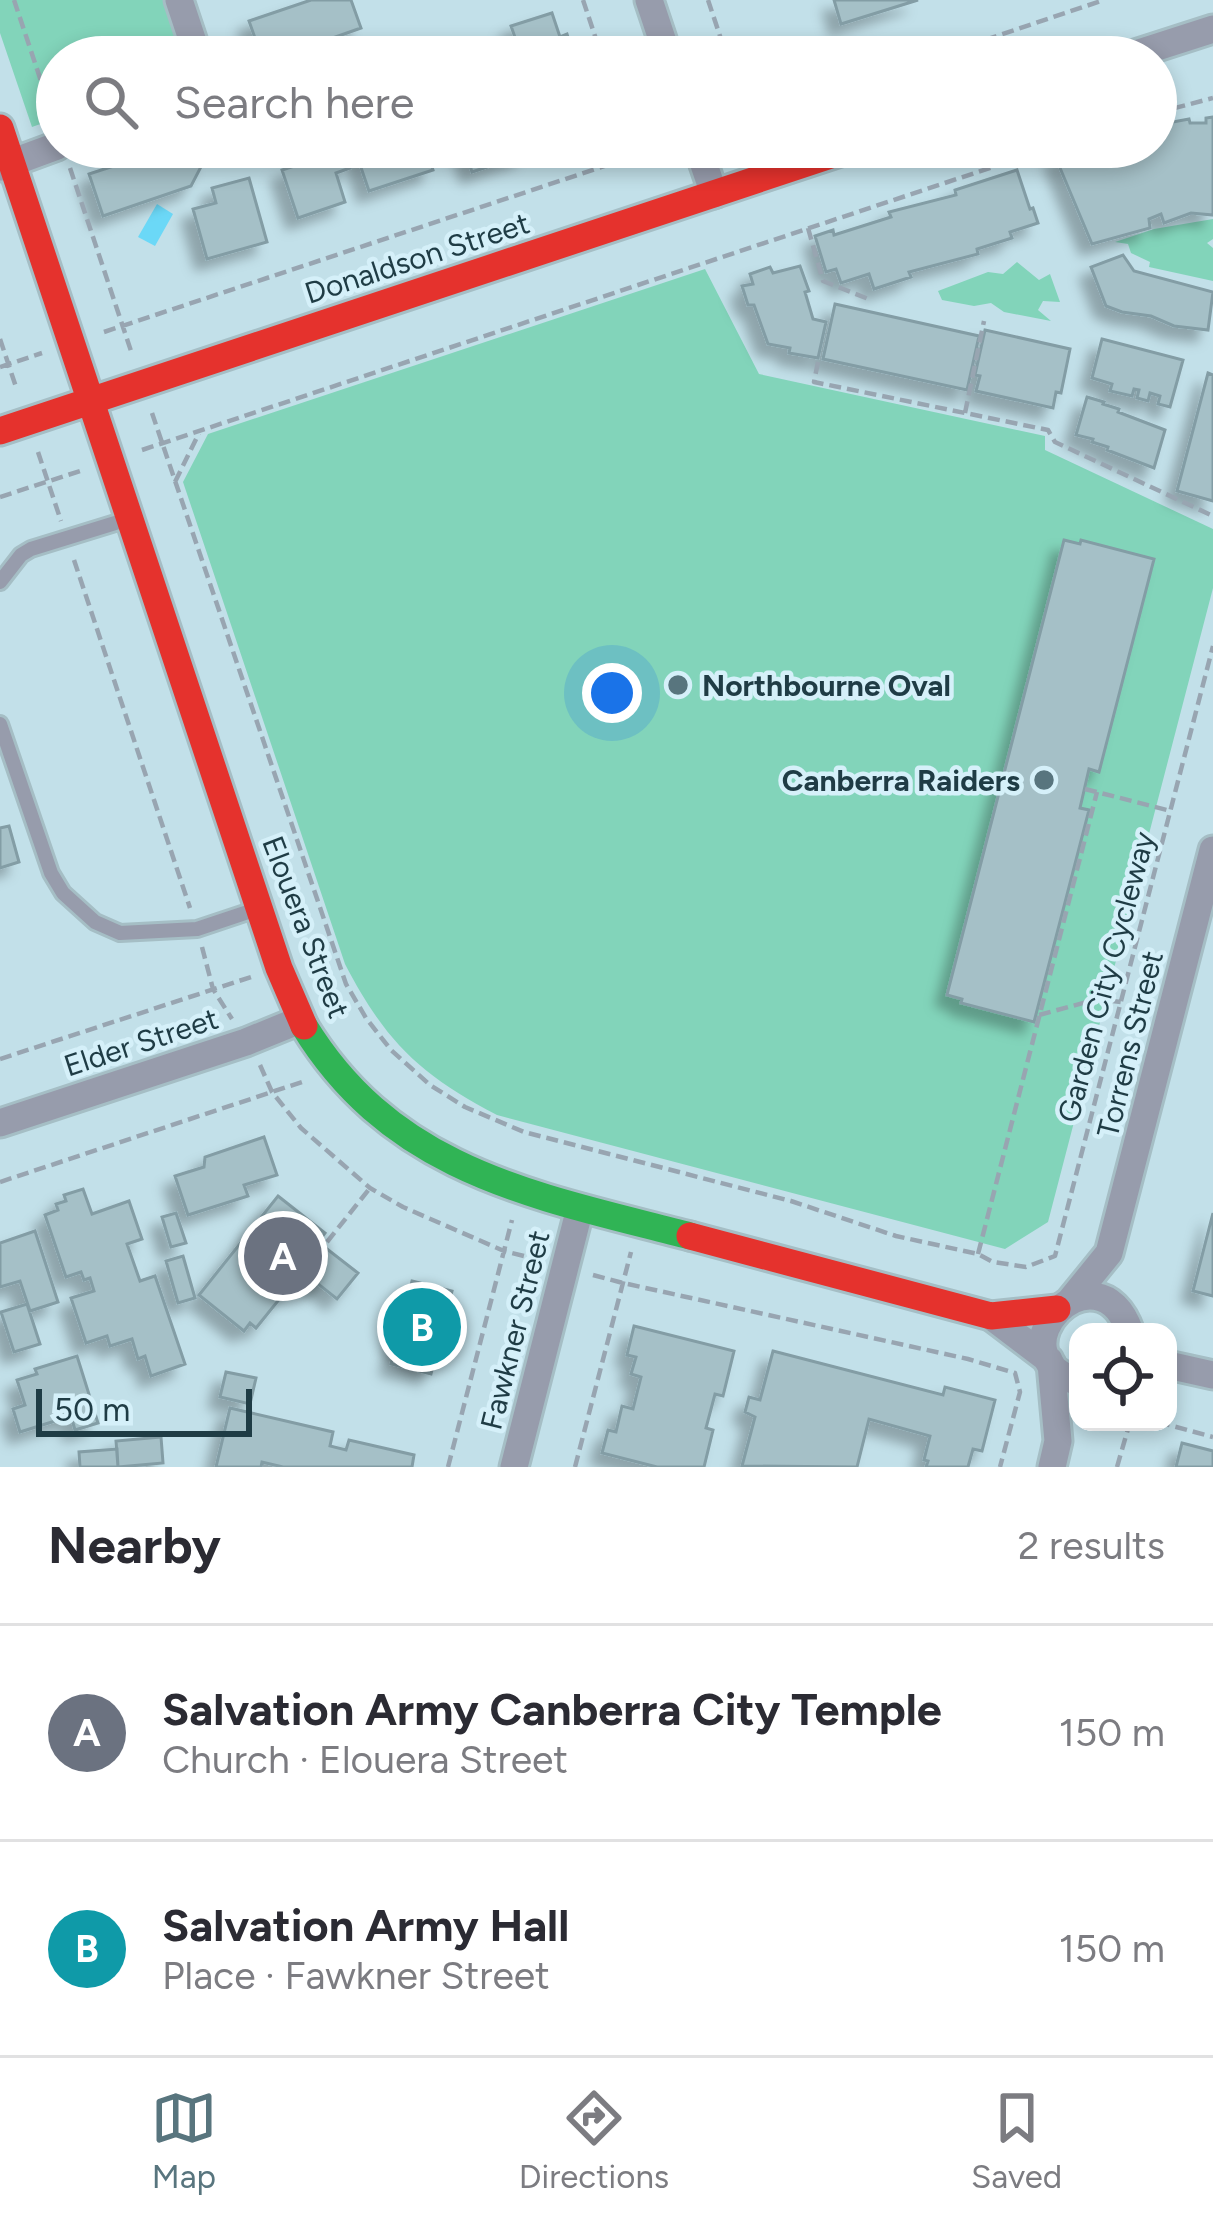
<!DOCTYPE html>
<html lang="en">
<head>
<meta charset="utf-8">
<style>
	body { margin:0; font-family:Figtree,sans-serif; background:#f2f2f3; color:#2b2b33 }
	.controls { position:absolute; right:36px; bottom:36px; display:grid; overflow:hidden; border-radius:24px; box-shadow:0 6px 18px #0003 }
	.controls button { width:108px; height:108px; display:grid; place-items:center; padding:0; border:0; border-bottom:3px solid #e1e1e2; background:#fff; color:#2b2b33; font:60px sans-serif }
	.scale { position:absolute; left:36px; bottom:30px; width:216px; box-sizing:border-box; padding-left:12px; border:6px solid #1f3c45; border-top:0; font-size:33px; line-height:42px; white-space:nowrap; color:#1f3c45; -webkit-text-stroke:9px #d5f0f9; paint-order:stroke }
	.you { position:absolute; left:612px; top:693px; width:42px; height:42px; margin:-30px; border:9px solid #fff; border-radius:50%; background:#1a73e8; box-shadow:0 0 0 18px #1a73e833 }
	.badge { display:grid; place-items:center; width:78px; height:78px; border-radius:50%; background:#58757e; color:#fff; font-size:39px; font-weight:700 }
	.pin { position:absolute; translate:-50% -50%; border:6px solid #fff; box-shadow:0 3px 12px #0006 }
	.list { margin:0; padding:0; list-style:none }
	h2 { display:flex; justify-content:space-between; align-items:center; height:156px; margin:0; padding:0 48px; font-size:51px }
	h2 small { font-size:39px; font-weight:400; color:#7c7c81 }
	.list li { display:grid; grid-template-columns:78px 1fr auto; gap:36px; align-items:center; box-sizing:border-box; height:216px; padding:0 48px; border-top:3px solid #e1e1e2 }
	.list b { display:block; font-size:45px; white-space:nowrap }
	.list p { margin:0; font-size:39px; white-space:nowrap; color:#7c7c81 }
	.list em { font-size:39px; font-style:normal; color:#7c7c81 }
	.icon { flex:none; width:66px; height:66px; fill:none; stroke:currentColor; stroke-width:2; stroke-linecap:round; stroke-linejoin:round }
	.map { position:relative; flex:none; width:1213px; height:1467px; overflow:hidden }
	.search { position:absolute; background:#fff; box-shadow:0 6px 18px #0003; left:36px; right:36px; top:36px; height:132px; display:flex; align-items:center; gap:30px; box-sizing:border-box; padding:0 42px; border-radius:66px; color:#7c7c81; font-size:45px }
	.sheet { height:588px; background:#fff }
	nav { display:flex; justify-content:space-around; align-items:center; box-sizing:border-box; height:168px; border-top:3px solid #e1e1e2; background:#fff; font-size:33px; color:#7c7c81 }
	nav a { display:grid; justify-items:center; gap:6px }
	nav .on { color:#58757e }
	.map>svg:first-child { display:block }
	.green { fill:#82d4ba }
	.water { fill:#6bd8f7 }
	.building { fill:#a5c0c7; stroke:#839da5; stroke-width:3; filter:url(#shadow) }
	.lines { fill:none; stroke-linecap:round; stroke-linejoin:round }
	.lane-casing { stroke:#a5bec5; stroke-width:20 }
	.street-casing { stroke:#a5bec5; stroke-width:33 }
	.fast-casing { stroke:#a5bec5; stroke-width:33 }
	.jam-casing { stroke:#a5bec5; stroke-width:33 }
	.path { stroke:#98a5b1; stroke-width:4.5; stroke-dasharray:12 6; stroke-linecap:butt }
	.lane { stroke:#979cac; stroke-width:14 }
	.street { stroke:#979cac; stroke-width:27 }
	.fast { stroke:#30b455; stroke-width:27 }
	.jam { stroke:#e5322d; stroke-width:27 }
	.poi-dot { fill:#58757e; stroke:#d5f0f9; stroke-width:4.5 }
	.labels { text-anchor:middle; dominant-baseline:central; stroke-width:9; stroke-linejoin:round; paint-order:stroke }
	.street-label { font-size:30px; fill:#1f3c45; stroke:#d5f0f9 }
	.poi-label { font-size:30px; font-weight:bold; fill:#1f3c45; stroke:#d5f0f9; text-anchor:start }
</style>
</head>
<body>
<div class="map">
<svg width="1213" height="1467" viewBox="0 0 1213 1467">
	<defs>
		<filter id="shadow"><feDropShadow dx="-11" dy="11" stdDeviation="6" flood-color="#0004"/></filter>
	</defs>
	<rect width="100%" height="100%" fill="#c2e0e9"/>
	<path class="green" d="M0,0H167L185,52L183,57H57V118L32,127L0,33Z
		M1213,219V239L1207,243L1213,248V281L1149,267L1150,262L1131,253L1128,244L1115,242L1154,229Z
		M1017,262L1039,280L1050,274L1060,302L1043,301L1038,310L1051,321L1004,312L991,303L974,306L942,300L938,291L988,272L1003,274Z
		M705,269L759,374L1045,436V450L1213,529V588L1048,1222L1005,1249L497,1115C420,1075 385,1041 345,964L183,482L208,434Z"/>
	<path class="water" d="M157,204L173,214L155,246L138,237Z"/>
	<path class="building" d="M311,0H351L361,28L310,46L314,57H266L265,53L261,55L249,21Z
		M834,0H918L841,24Z
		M552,13L560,37L567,34L573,53L567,57H522L511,26Z
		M470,39L491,48L488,57H450L455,45L466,49Z
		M1213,117V215L1191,213L1164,223L1161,214L1149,219L1150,228L1092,244L1055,156L1082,147H1156V130L1162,128V124L1189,119L1190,123H1206V118Z
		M146,147L149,157L166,151L165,147H199L204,161L191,186L103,216L89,174L126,162L123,154Z
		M316,147H344L350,168L336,173L345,202L298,218L282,170L319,158Z
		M354,147H426L433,170L369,191Z
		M464,147H524L526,154L472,172Z
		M1017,170L1030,209L1033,208L1038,223L1010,232L1012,238L977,249L978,254L909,272L911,277L874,289L869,274L841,283L836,269L826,272L815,236L833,230L834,235L891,217L889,212L956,195L955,190Z
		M249,178L267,242L207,259L193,209L216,203L212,188Z
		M1123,255L1134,271L1213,292L1208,330L1174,326L1151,316L1122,312L1106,306L1091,267Z
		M800,266L809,291L805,292L813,319L826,322L818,358L789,353L790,348L768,344L754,305H748L742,286L753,284L750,274L770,267L773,273Z
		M835,304L979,336L967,390L823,359Z
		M985,330L1070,349L1061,393L1056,392L1053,408L976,391L980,376L975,375Z
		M1102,339L1183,360L1170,407L1158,404L1160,396L1150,393L1148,401L1137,398L1139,390L1134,389L1132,396L1110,391L1112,384L1092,378Z
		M1208,373L1213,375V501L1177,491Z
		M1087,397L1104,402L1103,404L1119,409L1118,412L1165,430L1154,468L1107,450L1108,447L1092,442L1093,439L1076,435Z
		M1064,540L1080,544L1081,540L1154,559L1099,772L1089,769L1080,808L1089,810L1034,1022L961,1003L962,999L947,995Z
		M9,826L19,862L0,868V828Z
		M264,1137L277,1175L244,1185L248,1196L188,1215L175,1176L204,1167L205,1157Z
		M83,1189L92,1214L129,1201L142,1239L127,1244L140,1281L155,1276L185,1364L151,1376L145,1356L138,1359L132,1339L110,1346L107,1336L86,1343L71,1298L94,1291L90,1278L84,1280L81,1272L66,1277L45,1215L58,1210L56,1204L66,1201L64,1195Z
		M278,1196L325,1233L318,1242L358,1273L337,1299L302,1271L256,1328L250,1323L244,1331L199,1295Z
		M176,1213L186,1243L171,1247L162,1217Z
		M1213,1213V1296L1193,1291Z
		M35,1231L58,1302L30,1311L20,1281L0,1287V1243Z
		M183,1256L195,1298L178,1303L166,1261Z
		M412,1281L452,1291L431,1374L391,1364Z
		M27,1304L40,1344L14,1352L1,1312Z
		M634,1326L734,1351L723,1396L715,1394L706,1428L713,1430L704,1467H657L602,1453L608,1430L616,1432L622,1406L633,1409L641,1377L631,1374L636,1357L627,1355Z
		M773,1351L943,1395L945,1387L995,1400L982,1451L973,1449L968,1467H926L928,1461L924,1460L930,1436L869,1419L857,1467L742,1466L755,1417L745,1412L749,1397L760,1400Z
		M77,1356L98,1423L75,1430L71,1416L20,1432L13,1409L25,1405L17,1380L37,1374L35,1369Z
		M226,1372L256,1378L250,1404L220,1397Z
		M230,1408L333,1432L330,1446L346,1450L349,1440L414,1455L412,1467H283L262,1462L261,1467H216Z
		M161,1437L163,1463L118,1467L116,1441Z
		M1182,1443L1213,1451V1467H1176Z
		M117,1449L118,1467H80L79,1452Z"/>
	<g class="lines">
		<defs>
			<path id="lane" d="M0,582L21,555L31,549L125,520
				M0,724L51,873L63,893L95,922L120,933L197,929L254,910"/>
			<path id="street" d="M179,0L198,57
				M649,0L668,57
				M1126,57L1213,29
				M698,147L714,194
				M0,167L57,146
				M0,1123L246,1042L300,1020
				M1070,1301L1109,1253L1213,850
				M991,1316L1049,1360
				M1051,1364L1058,1441L1052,1467
				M1168,1365L1213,1375
				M1078,1382C987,1352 1098,1239 1130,1332
				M514,1467L580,1208"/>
			<path id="fast" d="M304,1026C394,1173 537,1196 690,1236"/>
			<path id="jam" d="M0,128L279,968L304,1026
				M0,431L855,147
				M690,1236L991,1316L1057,1309"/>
		</defs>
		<use href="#lane" class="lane-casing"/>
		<use href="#street" class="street-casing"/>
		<use href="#fast" class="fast-casing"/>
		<use href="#jam" class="jam-casing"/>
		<path class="path" d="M14,0L53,117
			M583,0L602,57
			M708,0L727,57
			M934,57L1104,0
			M1156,113L1213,98
			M70,168L131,351
			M808,228L823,281L871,300
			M104,332L662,147
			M0,339L17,390
			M818,362L814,382L1048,430L1055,442L1213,516
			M0,367L42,353
			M152,413L346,984L366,1018L391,1050L430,1085L465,1107L524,1132L791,1201L896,1236L978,1254L993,1262L1026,1267L1055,1256L1213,646
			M965,413L984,321
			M142,450L1053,147
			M38,452L61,521
			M175,482L199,433
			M0,497L80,471
			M74,560L190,908
			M1085,789L1171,811
			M202,947L213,989L232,1019
			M1039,1015L1098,999L1121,1002
			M0,1059L251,977
			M260,1065L272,1092L301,1128L370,1188L403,1207L504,1251L536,1259
			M0,1182L302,1082
			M327,1242L370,1188
			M978,1254L1097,792
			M593,1275L623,1283L968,1359L1015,1373L1020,1392L1000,1467
			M1158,1422L1213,1437
			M448,1467L512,1220
			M575,1467L631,1252
			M1117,1467L1130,1422"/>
		<use href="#lane" class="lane"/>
		<use href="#street" class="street"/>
		<use href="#fast" class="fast"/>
		<use href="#jam" class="jam"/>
	</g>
	<g class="poi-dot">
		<circle cx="678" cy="685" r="12"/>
		<circle cx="1044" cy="780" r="12"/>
	</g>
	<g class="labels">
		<g class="street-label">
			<text transform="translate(417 258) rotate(-18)">Donaldson Street</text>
			<text transform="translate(306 927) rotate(69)">Elouera Street</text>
			<text transform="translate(1106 977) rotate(-75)">Garden City Cycleway</text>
			<text transform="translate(141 1042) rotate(-18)">Elder Street</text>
			<text transform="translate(1130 1044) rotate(-76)">Torrens Street</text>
			<text transform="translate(515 1330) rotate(-76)">Fawkner Street</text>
		</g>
		<g class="poi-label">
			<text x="702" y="685">Northbourne Oval</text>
			<text x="1020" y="780" text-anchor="end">Canberra Raiders</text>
		</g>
	</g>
</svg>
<div class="controls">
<button><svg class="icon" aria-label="locate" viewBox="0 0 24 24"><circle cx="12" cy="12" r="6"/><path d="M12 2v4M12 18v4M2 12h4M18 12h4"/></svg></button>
</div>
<div class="scale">50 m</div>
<div class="you"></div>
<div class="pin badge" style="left:283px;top:1256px;background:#6b7280">A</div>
<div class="pin badge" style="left:422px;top:1327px;background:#0f9aa8">B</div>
<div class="search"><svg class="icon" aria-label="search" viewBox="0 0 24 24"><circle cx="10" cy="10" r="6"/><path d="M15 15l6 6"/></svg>Search here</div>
</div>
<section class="sheet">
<h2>Nearby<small>2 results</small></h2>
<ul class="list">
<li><span class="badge" style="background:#6b7280">A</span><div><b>Salvation Army Canberra City Temple</b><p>Church · Elouera Street</p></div><em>150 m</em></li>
<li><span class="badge" style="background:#0f9aa8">B</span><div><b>Salvation Army Hall</b><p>Place · Fawkner Street</p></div><em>150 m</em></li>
</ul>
</section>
<nav>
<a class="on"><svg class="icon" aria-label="map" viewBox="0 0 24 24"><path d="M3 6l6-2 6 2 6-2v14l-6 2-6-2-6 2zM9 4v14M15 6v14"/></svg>Map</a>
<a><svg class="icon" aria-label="directions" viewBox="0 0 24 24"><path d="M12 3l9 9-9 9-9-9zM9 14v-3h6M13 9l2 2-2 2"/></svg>Directions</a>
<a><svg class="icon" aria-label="saved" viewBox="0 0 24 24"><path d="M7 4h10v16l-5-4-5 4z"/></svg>Saved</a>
</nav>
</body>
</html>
